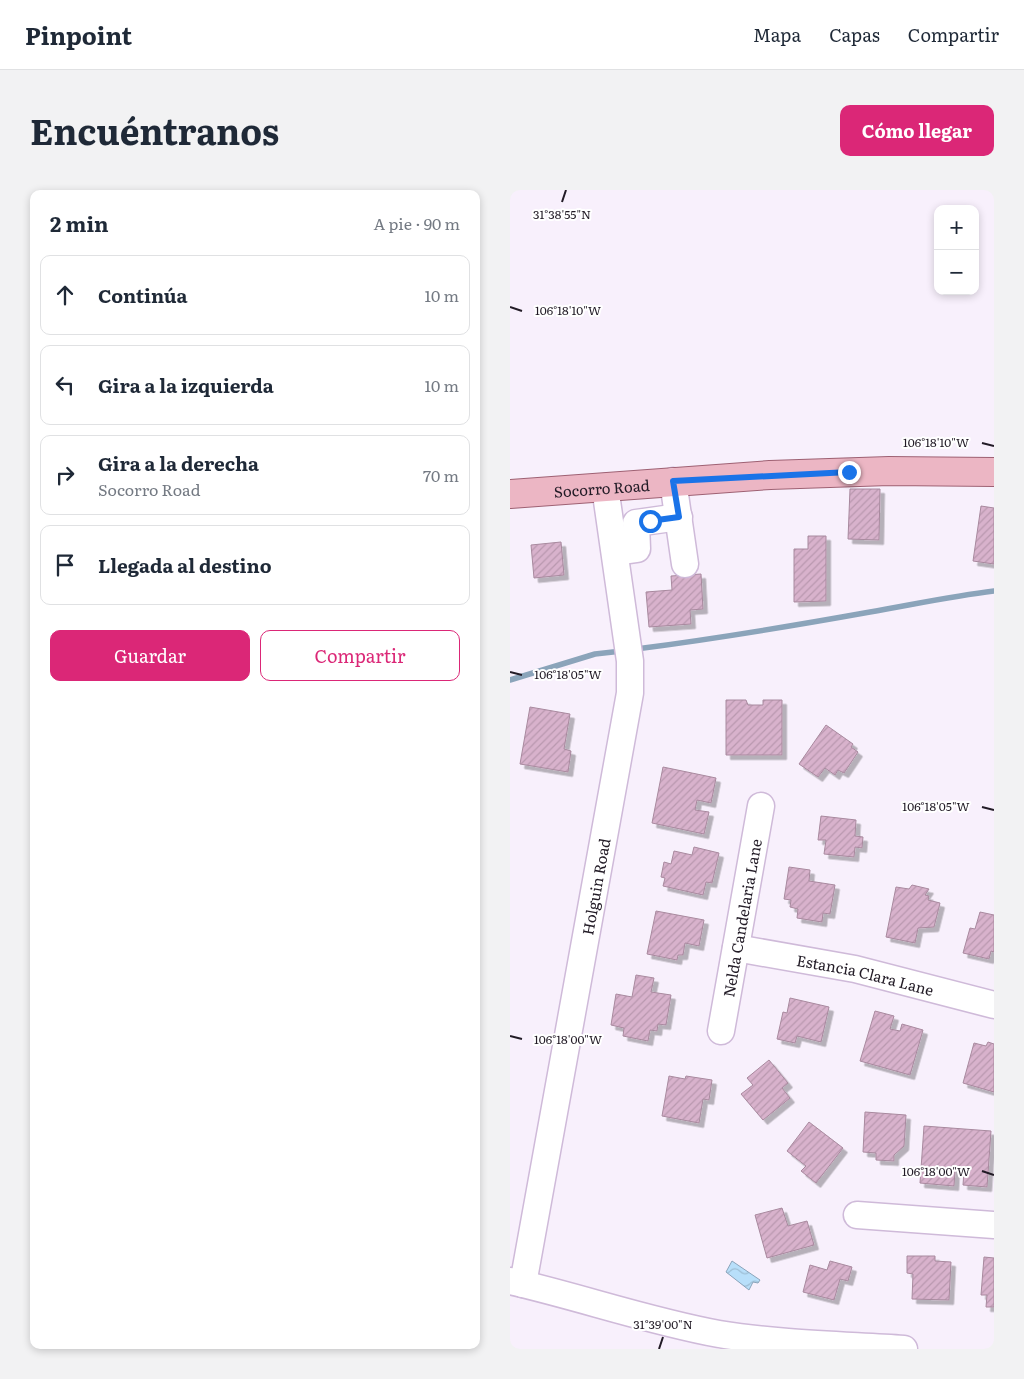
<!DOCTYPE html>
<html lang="es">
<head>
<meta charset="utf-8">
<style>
	body { margin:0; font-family:Literata,serif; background:#f2f2f3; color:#1f2937 }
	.controls { position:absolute; right:15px; top:15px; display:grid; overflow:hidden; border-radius:10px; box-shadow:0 2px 8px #0003 }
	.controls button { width:45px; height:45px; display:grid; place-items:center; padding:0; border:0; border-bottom:1px solid #e0e1e3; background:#fff; color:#1f2937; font:25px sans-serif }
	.stop { position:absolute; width:15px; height:15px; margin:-11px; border:4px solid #1a73e8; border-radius:50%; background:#fff }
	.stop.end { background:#1a73e8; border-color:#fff; box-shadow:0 1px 5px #0008 }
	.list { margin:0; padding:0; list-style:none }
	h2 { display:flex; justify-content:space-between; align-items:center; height:65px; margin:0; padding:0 20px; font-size:21px }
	h2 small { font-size:16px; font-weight:400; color:#747a83 }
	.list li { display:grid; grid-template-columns:32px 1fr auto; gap:15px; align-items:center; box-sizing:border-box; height:80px; margin:0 10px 10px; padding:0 10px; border:1px solid #e0e1e3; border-radius:10px }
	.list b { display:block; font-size:19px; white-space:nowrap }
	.list p { margin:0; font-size:16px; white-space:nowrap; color:#747a83 }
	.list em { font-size:16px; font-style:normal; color:#747a83 }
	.actions { display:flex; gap:10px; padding:15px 20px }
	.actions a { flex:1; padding:11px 0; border:1px solid #db2777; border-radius:10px; text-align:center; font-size:18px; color:#db2777 }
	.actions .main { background:#db2777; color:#fff }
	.icon { flex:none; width:28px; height:28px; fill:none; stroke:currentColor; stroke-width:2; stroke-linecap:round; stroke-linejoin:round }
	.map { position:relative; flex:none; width:484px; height:1159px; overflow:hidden; border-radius:10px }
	header { display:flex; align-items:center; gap:30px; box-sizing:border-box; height:70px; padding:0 25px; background:#fff; border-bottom:1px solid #e0e1e3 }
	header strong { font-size:24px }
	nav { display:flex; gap:28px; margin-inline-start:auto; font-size:18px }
	.intro { display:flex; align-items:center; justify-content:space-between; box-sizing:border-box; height:120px; padding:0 30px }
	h1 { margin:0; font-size:35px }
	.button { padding:12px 22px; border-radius:10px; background:#db2777; color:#fff; font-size:18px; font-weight:700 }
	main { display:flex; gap:30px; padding:0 30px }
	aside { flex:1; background:#fff; border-radius:10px; box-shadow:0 2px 8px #0003 }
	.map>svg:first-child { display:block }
	.water { fill:url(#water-waves); stroke:#8ba4ba }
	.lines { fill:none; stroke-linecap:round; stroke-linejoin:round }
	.stream { stroke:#8ba4ba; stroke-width:5.5 }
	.building { fill:url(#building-hatch); stroke:#a8899e; filter:url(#shadow) }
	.minor-casing { stroke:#cfbad9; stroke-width:29 }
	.major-casing { stroke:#9e6173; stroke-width:30 }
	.minor { stroke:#fff; stroke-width:26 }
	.major { stroke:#ecb6c4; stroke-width:28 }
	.route { stroke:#1a73e8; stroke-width:6 }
	.ticks { fill:none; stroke:#221b26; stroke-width:2 }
	.labels { text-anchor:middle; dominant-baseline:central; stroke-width:4; stroke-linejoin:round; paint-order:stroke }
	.street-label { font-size:15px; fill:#221b26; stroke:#fff }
	.ticks-label { font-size:12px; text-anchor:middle; fill:#221b26; stroke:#fff; stroke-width:4; stroke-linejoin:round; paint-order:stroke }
</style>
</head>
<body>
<header>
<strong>Pinpoint</strong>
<nav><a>Mapa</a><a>Capas</a><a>Compartir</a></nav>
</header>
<div class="intro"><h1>Encuéntranos</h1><a class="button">Cómo llegar</a></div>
<main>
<aside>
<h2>2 min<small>A pie · 90 m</small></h2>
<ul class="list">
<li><svg class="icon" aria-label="ahead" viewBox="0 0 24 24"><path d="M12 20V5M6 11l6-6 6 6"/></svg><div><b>Continúa</b></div><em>10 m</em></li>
<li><svg class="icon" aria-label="left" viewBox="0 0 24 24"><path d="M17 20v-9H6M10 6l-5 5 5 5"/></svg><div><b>Gira a la izquierda</b></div><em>10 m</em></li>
<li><svg class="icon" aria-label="right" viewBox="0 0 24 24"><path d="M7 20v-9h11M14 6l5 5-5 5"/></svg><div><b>Gira a la derecha</b><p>Socorro Road</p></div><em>70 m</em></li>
<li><svg class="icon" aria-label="arrive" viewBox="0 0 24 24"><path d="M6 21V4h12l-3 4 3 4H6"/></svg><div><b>Llegada al destino</b></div></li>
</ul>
<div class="actions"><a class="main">Guardar</a><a>Compartir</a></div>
</aside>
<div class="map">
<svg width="484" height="1159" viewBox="0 0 484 1159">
	<defs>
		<pattern id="water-waves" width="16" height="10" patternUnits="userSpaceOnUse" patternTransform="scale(1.25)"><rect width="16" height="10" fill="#b8dffa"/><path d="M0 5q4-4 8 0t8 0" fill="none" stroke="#9ebfd6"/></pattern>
		<pattern id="building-hatch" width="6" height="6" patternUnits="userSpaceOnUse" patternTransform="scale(1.25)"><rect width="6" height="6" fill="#d8b2cc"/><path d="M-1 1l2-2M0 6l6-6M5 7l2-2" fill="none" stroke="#b998af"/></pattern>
		<filter id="shadow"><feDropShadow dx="4.5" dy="4.5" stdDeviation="0" flood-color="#0004"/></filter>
	</defs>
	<rect width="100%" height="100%" fill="#f8f0fc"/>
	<path class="water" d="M222,1071L250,1090L248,1093L243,1092L239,1100L216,1082Z"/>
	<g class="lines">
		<path class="stream" d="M126,459C204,449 282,436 360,422C401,415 442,406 484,401
			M0,490L85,464L112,461"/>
	</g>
	<path class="building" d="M340,299H370L369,350L338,349Z
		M471,316L484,318V374L463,371Z
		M298,346H316V411L284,412V359H298Z
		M51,352L54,385L24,388L21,355Z
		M191,384L193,419L180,420L181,434L139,437L136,402L162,400L161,386Z
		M216,510H236L238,515H253V510H272V565H216Z
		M20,517L60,524L54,559L61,561L58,582L10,574Z
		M316,535L343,554L341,557L348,562L334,583L328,580L325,585L315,578L308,587L289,574Z
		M153,577L206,588L201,613L187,610L185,620L199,622L194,644L142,633Z
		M311,626L346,630L345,646L353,647L352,658L345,657L344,667L314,664L316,650H308Z
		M184,657L209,663L202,693L196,692L193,705L153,696L155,688L151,687L154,672L161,674L164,661L182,665Z
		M279,677L300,680L299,691L325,695L320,724L313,723L312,732L287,728L288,719L280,717L281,710L274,709Z
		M402,695L419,699L415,705L419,706L418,710L430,713L424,737L408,738L405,753L376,747L386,697L399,699Z
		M146,721L194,730L189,756L175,753L173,765H168L167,770L137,764Z
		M470,722L484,725V762L481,761L479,769L453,763L460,738L465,739Z
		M126,785L144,788L141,802L161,805L156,835L148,834L147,841L140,840L138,851L113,846L114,838L101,835L106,804L122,807Z
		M280,808L319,817L311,852L287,846L285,853L267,849L273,822L277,823Z
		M365,821L384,826L380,839L390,841L392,834L413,840L400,885L350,871Z
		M478,852L484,854V902L453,893L464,853L476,856Z
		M259,870L278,893L272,898L280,908L253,930L231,904L243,895L237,888Z
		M159,886L175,889L176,886L202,890L199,910L193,909L189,933L152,926Z
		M355,922L396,925L394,956L384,965V971L366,970V963L353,962Z
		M299,932L333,958L306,993L291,981L296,976L277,961Z
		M414,936L481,941L477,997L453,995L454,981L445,980L444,996L410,993Z
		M272,1018L278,1036L297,1031L304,1055L257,1068L245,1025Z
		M397,1066H425V1071L441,1072L439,1110L402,1109L403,1084L397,1083Z
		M474,1067L484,1068V1117H476L477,1105H471Z
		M320,1071L342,1077L338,1091L330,1089L324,1110L293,1102L300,1075L317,1080Z"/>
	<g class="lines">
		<defs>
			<g id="minor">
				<path d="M163,291L175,374"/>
				<path d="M106,362L127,359L126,333L169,327"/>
				<path id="s1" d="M226,758L345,779L484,815"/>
				<path id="s2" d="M211,841L251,616"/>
				<path d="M347,1025L484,1035"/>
				<path d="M0,1091C70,1107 138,1131 209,1144C270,1154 333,1155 394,1159"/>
				<path id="s3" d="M13,1094L120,503V471L95,297"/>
			</g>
			<g id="major">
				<path id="s4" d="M0,304L260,285L379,281L484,282"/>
			</g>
		</defs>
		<use href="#minor" class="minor-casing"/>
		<use href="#major" class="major-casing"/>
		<use href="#minor" class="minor"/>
		<use href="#major" class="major"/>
	</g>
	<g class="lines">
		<path class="route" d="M140,331L169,327L163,291L339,282"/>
	</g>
	<path class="ticks" d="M52,12L56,0M0,117L12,121M472,253L484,256M0,482L12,485M472,617L484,620M0,846L12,849M472,981L484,985M149,1159L153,1147"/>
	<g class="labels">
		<g class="street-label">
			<text stroke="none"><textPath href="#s4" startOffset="92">Socorro Road</textPath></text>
			<text stroke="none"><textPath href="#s3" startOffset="404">Holguin Road</textPath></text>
			<text stroke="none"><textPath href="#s2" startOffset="115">Nelda Candelaria Lane</textPath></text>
			<text stroke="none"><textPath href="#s1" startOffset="132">Estancia Clara Lane</textPath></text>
		</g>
	</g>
	<g class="ticks-label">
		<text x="52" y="29">31°38'55"N</text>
		<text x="58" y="125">106°18'10"W</text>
		<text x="426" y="257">106°18'10"W</text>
		<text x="58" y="489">106°18'05"W</text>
		<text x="426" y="621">106°18'05"W</text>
		<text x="58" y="854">106°18'00"W</text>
		<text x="426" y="986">106°18'00"W</text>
		<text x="153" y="1139">31°39'00"N</text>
	</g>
</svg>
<div class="controls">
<button>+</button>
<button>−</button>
</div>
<div class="stop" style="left:140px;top:331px"></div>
<div class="stop end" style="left:339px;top:282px"></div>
</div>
</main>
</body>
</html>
